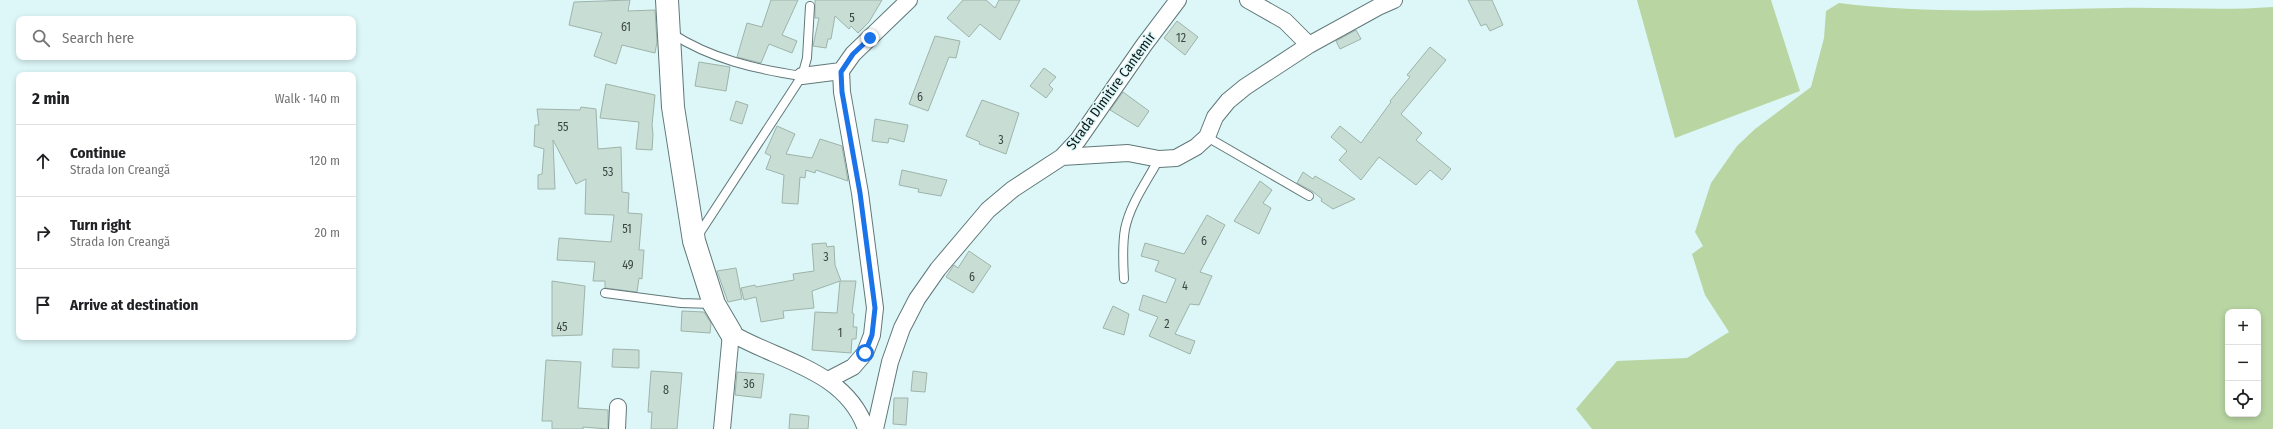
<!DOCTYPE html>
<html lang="en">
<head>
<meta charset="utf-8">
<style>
	body { margin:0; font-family:"Fira Sans Condensed",sans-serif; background:#f6f6f6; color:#202124 }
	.controls { position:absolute; right:12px; bottom:12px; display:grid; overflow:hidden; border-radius:8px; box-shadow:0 2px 6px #0003 }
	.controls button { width:36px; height:36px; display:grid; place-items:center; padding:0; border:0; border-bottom:1px solid #e0e0e0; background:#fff; color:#202124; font:20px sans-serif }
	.stop { position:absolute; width:12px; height:12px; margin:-9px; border:3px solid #1a73e8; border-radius:50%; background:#fff }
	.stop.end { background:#1a73e8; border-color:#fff; box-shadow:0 1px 4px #0008 }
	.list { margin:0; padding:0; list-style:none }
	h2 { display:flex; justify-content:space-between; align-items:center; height:52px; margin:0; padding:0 16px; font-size:17px }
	h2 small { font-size:13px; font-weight:400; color:#757577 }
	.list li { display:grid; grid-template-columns:26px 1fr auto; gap:12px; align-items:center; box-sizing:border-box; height:72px; padding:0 16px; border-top:1px solid #e0e0e0 }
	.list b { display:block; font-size:15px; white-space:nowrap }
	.list p { margin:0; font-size:13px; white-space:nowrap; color:#757577 }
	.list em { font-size:13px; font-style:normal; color:#757577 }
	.icon { flex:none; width:22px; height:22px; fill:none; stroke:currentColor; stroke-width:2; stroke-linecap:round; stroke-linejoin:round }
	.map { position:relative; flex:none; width:2273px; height:429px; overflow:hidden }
	.search { position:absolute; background:#fff; box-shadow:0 2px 6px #0003; left:16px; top:16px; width:340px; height:44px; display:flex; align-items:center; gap:10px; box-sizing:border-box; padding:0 14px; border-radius:8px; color:#757577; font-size:15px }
	.panel { position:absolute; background:#fff; box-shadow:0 2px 6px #0003; left:16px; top:72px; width:340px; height:268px; border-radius:8px }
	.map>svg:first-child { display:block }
	.green { fill:#b8d5a2; fill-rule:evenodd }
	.building { fill:#c8ddd3; stroke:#9eb3a9 }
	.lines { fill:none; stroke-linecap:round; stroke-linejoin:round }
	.lane-casing { stroke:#617879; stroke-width:10 }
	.street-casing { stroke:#617879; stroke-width:18 }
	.secondary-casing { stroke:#617879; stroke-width:24 }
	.lane { stroke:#fff; stroke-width:8 }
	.street { stroke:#fff; stroke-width:16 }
	.secondary { stroke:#fff; stroke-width:22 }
	.route { stroke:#1a73e8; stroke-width:5 }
	.labels { text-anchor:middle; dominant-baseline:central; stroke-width:3; stroke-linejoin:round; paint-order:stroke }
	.number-label { font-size:12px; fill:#3b4745 }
	.street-label { font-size:14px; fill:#0c1516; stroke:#ddf7f8 }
</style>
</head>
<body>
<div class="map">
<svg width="2273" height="429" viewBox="0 0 2273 429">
	<rect width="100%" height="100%" fill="#ddf7f8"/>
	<path class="green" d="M1637,0H1771L1800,91L1675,138Z
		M1839,3C1932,15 2026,9 2118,8C2170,7 2222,11 2273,7V429H1592L1576,409L1617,361L1687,358L1729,332L1705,295L1692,254L1703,246L1695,232L1711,183L1737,146L1755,129L1811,87L1824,38L1826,11ZM2228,312H2258V414H2228Z"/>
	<path class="building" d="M630,0L628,11L655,10L657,42L655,53L622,45L616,64L594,56L602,33L569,25L574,2Z
		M771,0H798L782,35L797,41L792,53L769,44L761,63L737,57L747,23L762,27Z
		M815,0H882L869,22L858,33L851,26L849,29L835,16L831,39H828L826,48L813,46L819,18H815Z
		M963,0H986L995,8L999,0H1020L1000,40L980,24L969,37L947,18Z
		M1468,0H1492L1503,25L1490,31L1486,24L1481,26Z
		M1177,21L1198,37L1185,55L1164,38Z
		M1356,30L1361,39L1340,49L1336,41Z
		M935,36L960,41L956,58L949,57L928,111L909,104Z
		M1430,47L1446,60L1401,114L1422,133L1416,140L1451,169L1442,180L1430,170L1416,185L1379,157L1361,180L1339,160L1347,151L1331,137L1340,126L1361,143L1391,102L1390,101L1410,77L1407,75Z
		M699,62L730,67L726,91L695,86Z
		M1044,68L1056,77L1049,85L1053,89L1046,98L1030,86Z
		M606,84L655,95L652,125L653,134L652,150L636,149L639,122L600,118Z
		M1123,92L1149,111L1138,127L1110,110Z
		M982,100L1019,113L1006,154L979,144L980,142L966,136Z
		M736,101L748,105L742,124L730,120Z
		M581,107L596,109L598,149L621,147L622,192L629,193L628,213L642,214L639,250H644L642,279L639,278L637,292L605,288V281H593L595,262L557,260L559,238L611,242L614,215L585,214L586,179L576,184L553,140L555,189H538V175L542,174L544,149L534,146L535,125H539L537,109L580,110Z
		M875,119L908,125L904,142L889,138L888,143L872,141Z
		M777,126L795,134L786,154L812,158L820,139L842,146L848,181L816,170L815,173L806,170L805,178L800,177L798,204L782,203L784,175L766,169L771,156L765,153Z
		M902,170L947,180L941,196L918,192L919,189L899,185Z
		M1303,172L1313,179L1315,176L1355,199L1333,209L1321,201L1322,199L1312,191L1297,183Z
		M1260,181L1272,190L1263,203L1271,208L1259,234L1234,221Z
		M1207,215L1225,225L1200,272L1212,276L1199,305L1190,304L1175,334L1195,341L1190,354L1149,336L1158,317L1139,310L1143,295L1166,303L1176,279L1155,271L1159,261L1141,256L1145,243L1184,254Z
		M826,243L827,247L834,246L835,265L841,281H856L852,313L854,314L853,327H857L856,339H852L851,353L812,350L815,312L837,313L840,281L812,291L814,308L783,311L784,318L761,322L756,297L744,300L741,288L755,285L756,287L794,280L793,274L814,271L812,244Z
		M969,251L991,266L973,293L946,277L954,265L958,268Z
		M736,268L742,299L728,302L717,271Z
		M552,281L585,286L582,335L552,336Z
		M1113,306L1129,314L1124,335L1103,328Z
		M682,311L704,312L711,323L710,333L681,331Z
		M613,349L639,350V368L612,367Z
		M546,360L581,362L578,408L608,410V429L583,427V429H552V421H542Z
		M651,371L682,373L677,429H651L652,412H648Z
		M913,371L927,373L925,392L911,391Z
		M737,372L764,374L761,398L735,395Z
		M894,398H908L906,425L893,424Z
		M790,414L809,416L808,429H789Z"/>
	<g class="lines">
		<defs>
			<path id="lane" d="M671,33C711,59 755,69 802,76
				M1207,137L1309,196
				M697,237L802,76L807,58L810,6
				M1124,279C1123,263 1122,246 1125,229C1130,204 1147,181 1159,159
				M605,293L681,303L713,304"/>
			<path id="street" d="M1248,0L1285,21L1309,45
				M802,76L841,71
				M1062,157L1128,153L1159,159L1176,158L1196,147L1207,137L1215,117L1228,101L1245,87L1309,45L1378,7L1394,0
				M828,380L853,367L865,353L872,335L875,308L860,193L842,92L841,71L853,54L909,0
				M617,429L618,407
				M722,429L731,333C778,361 846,370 866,429
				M875,429L890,362L902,328L917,299L938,269L988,210L1013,189L1062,157L1078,140L1144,45L1178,0"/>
			<path id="secondary" d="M667,0L673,107L694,241L714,304L731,333"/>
		</defs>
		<use href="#lane" class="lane-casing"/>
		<use href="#street" class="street-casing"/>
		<use href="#secondary" class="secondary-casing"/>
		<use href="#lane" class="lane"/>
		<use href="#street" class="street"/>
		<use href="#secondary" class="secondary"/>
	</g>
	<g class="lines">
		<path class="route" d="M865,353L872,335L875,308L860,193L842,92L841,72L853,54L870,38"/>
	</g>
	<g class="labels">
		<g class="number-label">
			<text x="852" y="18">5</text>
			<text x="626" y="27">61</text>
			<text x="1181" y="38">12</text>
			<text x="920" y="97">6</text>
			<text x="563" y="127">55</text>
			<text x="1001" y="140">3</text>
			<text x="608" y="172">53</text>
			<text x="627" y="229">51</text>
			<text x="1204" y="241">6</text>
			<text x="826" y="257">3</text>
			<text x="628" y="265">49</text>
			<text x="972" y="277">6</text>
			<text x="1185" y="286">4</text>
			<text x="1167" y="324">2</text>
			<text x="562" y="327">45</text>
			<text x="840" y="333">1</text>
			<text x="749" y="384">36</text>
			<text x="666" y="390">8</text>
		</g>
		<g class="street-label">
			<text transform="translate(1111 91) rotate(-54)">Strada Dimitire Cantemir</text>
		</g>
	</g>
</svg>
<div class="controls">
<button>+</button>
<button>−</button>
<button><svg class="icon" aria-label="locate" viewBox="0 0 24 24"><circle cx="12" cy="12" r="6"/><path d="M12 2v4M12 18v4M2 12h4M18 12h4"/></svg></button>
</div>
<div class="stop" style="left:865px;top:353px"></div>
<div class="stop end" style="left:870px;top:38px"></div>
<div class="search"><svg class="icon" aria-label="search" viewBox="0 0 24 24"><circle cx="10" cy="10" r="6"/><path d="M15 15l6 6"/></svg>Search here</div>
<section class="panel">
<h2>2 min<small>Walk · 140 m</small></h2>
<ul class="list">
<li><svg class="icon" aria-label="ahead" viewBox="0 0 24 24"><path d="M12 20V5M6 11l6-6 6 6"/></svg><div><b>Continue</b><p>Strada Ion Creangă</p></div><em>120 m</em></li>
<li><svg class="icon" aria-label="right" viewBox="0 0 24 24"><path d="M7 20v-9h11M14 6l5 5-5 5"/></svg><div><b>Turn right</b><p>Strada Ion Creangă</p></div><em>20 m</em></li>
<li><svg class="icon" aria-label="arrive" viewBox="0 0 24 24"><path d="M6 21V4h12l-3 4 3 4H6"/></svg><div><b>Arrive at destination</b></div></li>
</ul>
</section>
</div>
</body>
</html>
